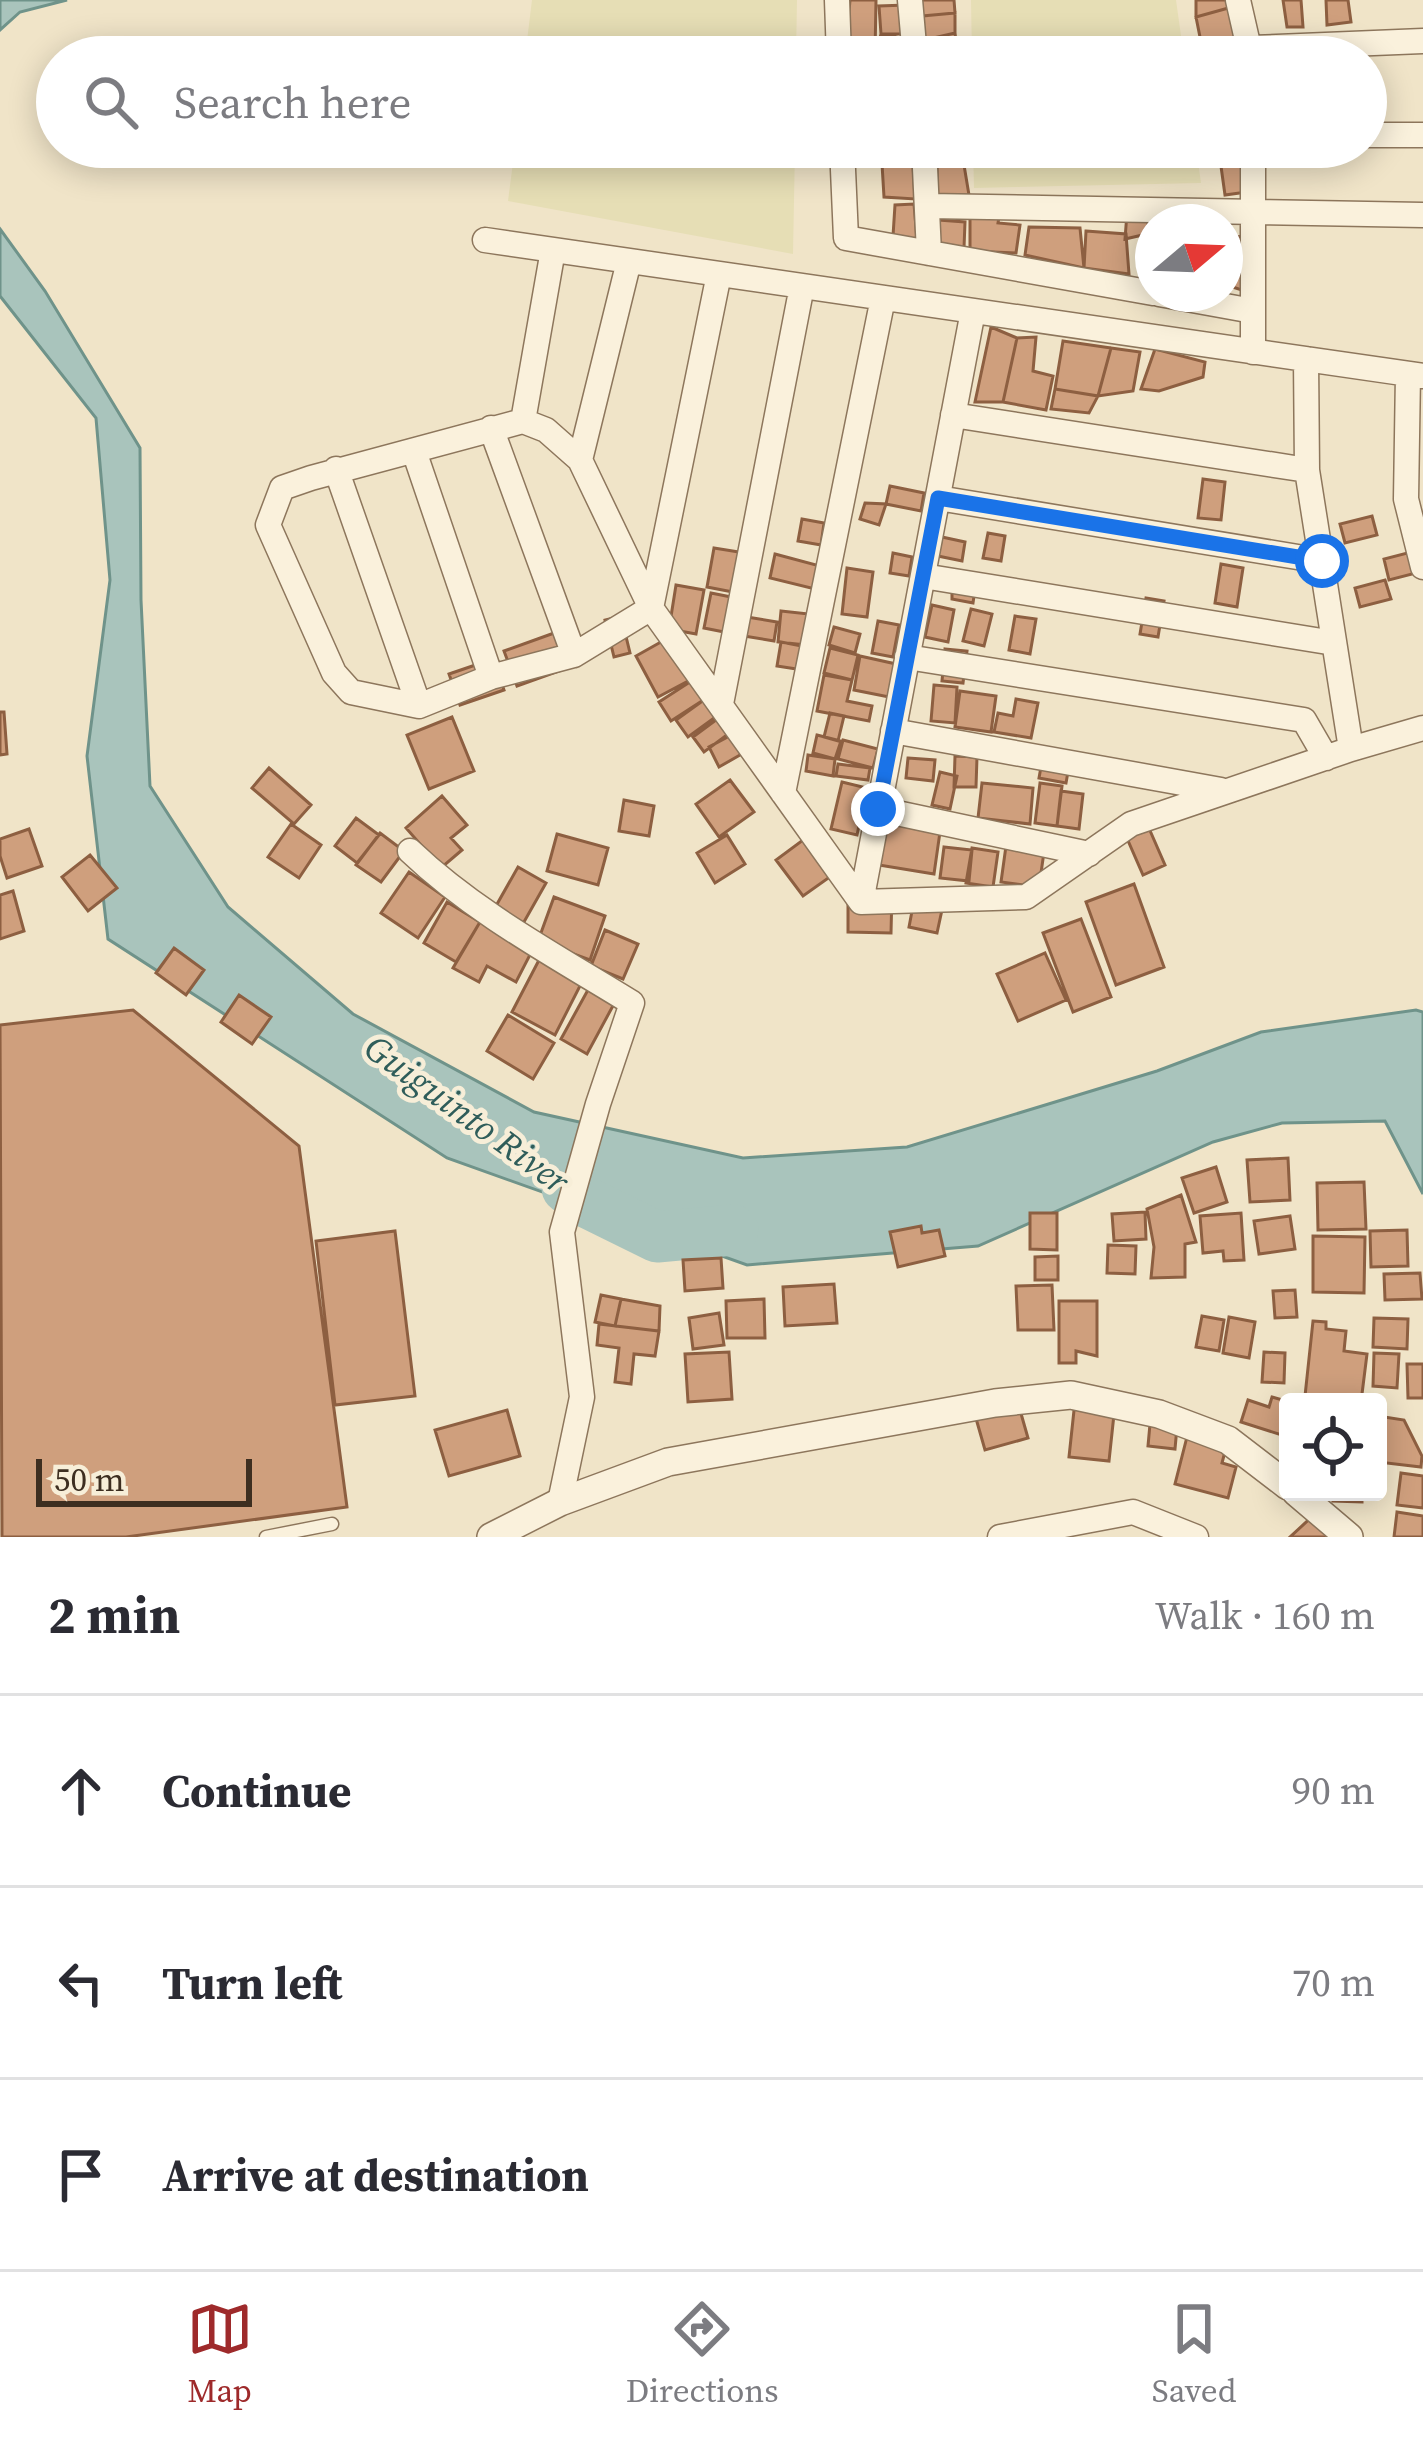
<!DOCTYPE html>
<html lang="en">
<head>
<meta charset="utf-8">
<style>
	body { margin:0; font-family:"Source Serif 4",serif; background:#f2f2f3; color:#2b2b33 }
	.controls { position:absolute; right:36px; bottom:36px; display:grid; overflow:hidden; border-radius:12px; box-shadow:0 6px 30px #0003 }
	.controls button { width:108px; height:108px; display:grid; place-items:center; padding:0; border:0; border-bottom:3px solid #e1e1e2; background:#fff; color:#2b2b33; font:60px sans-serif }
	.compass { position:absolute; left:1135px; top:204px; width:108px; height:108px; border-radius:50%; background:#fff; box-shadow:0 6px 30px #0003; rotate:71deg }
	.scale { position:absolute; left:36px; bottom:30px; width:216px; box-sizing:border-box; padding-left:12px; border:6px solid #3d2e20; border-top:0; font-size:33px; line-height:42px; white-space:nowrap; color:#3d2e20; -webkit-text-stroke:9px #f7eed8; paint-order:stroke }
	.stop { position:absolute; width:36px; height:36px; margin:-27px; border:9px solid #1a73e8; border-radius:50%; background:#fff }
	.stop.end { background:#1a73e8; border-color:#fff; box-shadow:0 3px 12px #0008 }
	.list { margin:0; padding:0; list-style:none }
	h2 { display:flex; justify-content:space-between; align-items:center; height:156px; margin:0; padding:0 48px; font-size:51px }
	h2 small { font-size:39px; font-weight:400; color:#7c7c81 }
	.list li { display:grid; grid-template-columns:78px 1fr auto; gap:36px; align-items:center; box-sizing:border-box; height:192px; padding:0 48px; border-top:3px solid #e1e1e2 }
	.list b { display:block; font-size:45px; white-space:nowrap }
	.list em { font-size:39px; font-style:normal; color:#7c7c81 }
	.icon { flex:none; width:66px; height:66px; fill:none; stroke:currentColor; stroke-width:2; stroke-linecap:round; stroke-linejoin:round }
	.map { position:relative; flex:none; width:1423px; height:1537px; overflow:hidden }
	.search { position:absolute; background:#fff; box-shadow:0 6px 30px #0003; left:36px; right:36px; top:36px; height:132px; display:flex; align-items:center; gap:30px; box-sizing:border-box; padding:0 42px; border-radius:66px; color:#7c7c81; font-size:45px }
	.sheet { height:732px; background:#fff }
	nav { display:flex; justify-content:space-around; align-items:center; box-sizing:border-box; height:168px; border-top:3px solid #e1e1e2; background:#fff; font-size:33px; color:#7c7c81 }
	nav a { display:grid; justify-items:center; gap:6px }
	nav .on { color:#9e2a2b }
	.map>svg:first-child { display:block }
	.farmland { fill:#e6deb5 }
	.water { fill:#a9c4bc; stroke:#6f938a; stroke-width:3 }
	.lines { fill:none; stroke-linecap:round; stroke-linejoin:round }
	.river { stroke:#a9c4bc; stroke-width:51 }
	.building { fill:#cf9f7d; stroke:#8d5f41; stroke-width:3 }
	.service-casing { stroke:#8d765c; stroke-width:15 }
	.minor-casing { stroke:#8d765c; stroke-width:27 }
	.tertiary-casing { stroke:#8d765c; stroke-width:30 }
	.service { stroke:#faf1dc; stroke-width:12 }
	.minor { stroke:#faf1dc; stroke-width:24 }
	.tertiary { stroke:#faf1dc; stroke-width:27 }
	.route { stroke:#1a73e8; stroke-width:15 }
	.labels { text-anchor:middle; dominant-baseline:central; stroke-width:10; stroke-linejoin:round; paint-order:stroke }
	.water-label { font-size:36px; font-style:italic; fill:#2f5d5a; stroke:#f7eed8 }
</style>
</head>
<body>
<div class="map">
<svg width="1423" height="1537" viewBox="0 0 1423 1537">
	<rect width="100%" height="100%" fill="#f0e4c8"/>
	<path class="farmland" d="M532,0H797L796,57H525Z
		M971,0H1176L1184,57H972Z
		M515,147H795L793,254L508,201Z
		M973,147H1196L1201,183L974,188Z"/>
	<path class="water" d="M0,0H67L20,12L0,30Z
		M0,229L45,291L140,448L141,600L150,786L228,907L353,1014L534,1112L743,1158L907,1147L1157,1071L1261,1032L1416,1010L1423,1012V1194L1385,1121L1282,1123L1213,1142L978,1246L747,1265L447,1158L108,939L87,756L110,580L96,418L0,296Z"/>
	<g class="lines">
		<path class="river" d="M567,1188L588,1203L657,1237L733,1230"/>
	</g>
	<path class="building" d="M850,0H876L875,55H845Z
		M921,0H954L955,13L922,16Z
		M1196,0H1231L1232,7L1196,17Z
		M1283,0H1301L1303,27H1287Z
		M1326,0H1348L1351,22L1327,25Z
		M906,5L907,34H881L879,6Z
		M1232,7L1236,37L1201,42L1196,17Z
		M955,13V33L925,40L922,16Z
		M955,33L958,57H927L925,40Z
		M881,34L905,39L907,55H875Z
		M1236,37L1239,51L1201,57V42Z
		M881,147H912L915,199L884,197Z
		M961,147L969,195L937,196V148Z
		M1245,150L1254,191L1225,195L1219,152Z
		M914,204L917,240L893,236L895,205Z
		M970,206H1001L998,223L1020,225L1016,253L970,251Z
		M1127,213L1149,214L1147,234L1125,239Z
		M938,220L965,222L964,248L936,244Z
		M1029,227L1080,228L1084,268L1025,255Z
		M1086,231L1126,234L1129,274L1084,268Z
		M1249,236L1248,292L1226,285L1233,237Z
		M991,327L1017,338L1003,402H975Z
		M1036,337L1033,371L1053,376L1046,410L1003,402L1017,338Z
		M1063,341L1111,348L1098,396L1055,389Z
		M1111,348L1140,352L1133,391L1098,396Z
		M1155,349L1205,362L1203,377L1159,391L1141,389Z
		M1055,389L1098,396L1089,413L1051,409Z
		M1203,479L1225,482L1221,520L1198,518Z
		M890,486L924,493L921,511L886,504Z
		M865,503L886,504L879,525L860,519Z
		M1372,516L1377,535L1345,543L1340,524Z
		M802,519L824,523L821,545L798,541Z
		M988,533L1005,536L1001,561L983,558Z
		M942,537L965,542L962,561L938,556Z
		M714,548L745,553L738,593L707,587Z
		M1415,551L1420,572L1389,580L1384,559Z
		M893,553L912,557L909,576L890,573Z
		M775,554L820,566L815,589L770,578Z
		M1221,564L1243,568L1237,607L1215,603Z
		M847,568L873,572L867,617L842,614Z
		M977,576L973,603L952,599V588Z
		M1385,580L1391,599L1360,607L1355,588Z
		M676,585L704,590L696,634L669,629Z
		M711,593L736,598L729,633L704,628Z
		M1146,598L1164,601L1158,637L1140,634Z
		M932,605L954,610L948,642L925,637Z
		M971,609L992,614L984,646L963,641Z
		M781,611L809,614L806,645L778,642Z
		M621,616L630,653L614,657L605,620Z
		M1015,616L1036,619L1030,654L1009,650Z
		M747,617L777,622L774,641L744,636Z
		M878,621L899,625L893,657L872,653Z
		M834,627L860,634L855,653L829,645Z
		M568,628L581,663L517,686L504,651Z
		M668,638L690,680L658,697L636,656Z
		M781,642L807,647L803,670L777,666Z
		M830,648L858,655L852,680L824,673Z
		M945,649L967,651L963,683L942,681Z
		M860,656L896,664L889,697L854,690Z
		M493,659L504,690L460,705L449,674Z
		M824,675L852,680L847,701L872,706L869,721L817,711Z
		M696,678L708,697L671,721L659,702Z
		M934,685L957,687L955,723L931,721Z
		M960,691L996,696L991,732L955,727Z
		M708,697L721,713L688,737L676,720Z
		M1016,699L1038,703L1031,738L994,732L998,713L1013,716Z
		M0,712H4L7,754L0,755Z
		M830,713L844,716L838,741L824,737Z
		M724,714L735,729L704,752L693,737Z
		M452,717L474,771L429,789L407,735Z
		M737,732L747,751L719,767L709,747Z
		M817,735L841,741L835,759L813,753Z
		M843,740L878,749L873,768L838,759Z
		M1044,750L1071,755L1066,783L1039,778Z
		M808,755L835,759L833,776L806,771Z
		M955,756L977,757L976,787H954Z
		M908,758L935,760L933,781L906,778Z
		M838,764L870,768L868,780L836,776Z
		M269,768L311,805L294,824L252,788Z
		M940,772L957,776L950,809L932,805Z
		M730,780L754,812L719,837L696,804Z
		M842,782L867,788L857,835L831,829Z
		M982,783L1033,788L1030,824L978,818Z
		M1040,783L1062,786L1057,826L1035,823Z
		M1061,791L1083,794L1079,829L1057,826Z
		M442,796L467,825L451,838L462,850L441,868L406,828Z
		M624,800L654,806L649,836L619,831Z
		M886,817L941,825L934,874L879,865Z
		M356,818L379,835L357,863L335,846Z
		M291,824L321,845L299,878L268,857Z
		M1148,826L1165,865L1143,875L1126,836Z
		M29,829L42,866L7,878L0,856V839Z
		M380,833L404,851L381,882L356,865Z
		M557,834L608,848L598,885L547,871Z
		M727,835L745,864L715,883L697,853Z
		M807,837L834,874L803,896L776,860Z
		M1006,846L1044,852L1039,887L1001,882Z
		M944,847L972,850L969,881L940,878Z
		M972,848L998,852L993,887L966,883Z
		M90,855L117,888L88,911L62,877Z
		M518,867L546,883L520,929L492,913Z
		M409,872L445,897L418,938L381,913Z
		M1134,884L1164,967L1116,985L1086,902Z
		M916,890L945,896L937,933L909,927Z
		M13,891L24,931L0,939V895Z
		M848,892H892L891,933L848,932Z
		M554,897L605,916L590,960L538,941Z
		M447,902L480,922L456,962L424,943Z
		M1081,919L1111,997L1073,1012L1043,933Z
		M480,922L533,949L516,982L487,966L479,982L453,968Z
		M605,930L638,944L623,979L591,966Z
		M174,948L204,970L186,995L156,973Z
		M1045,953L1066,1000L1018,1021L997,974Z
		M539,960L582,982L555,1035L512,1012Z
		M589,988L615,1002L587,1054L561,1039Z
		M239,995L271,1017L252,1044L221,1022Z
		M133,1010L299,1146L347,1507L126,1537H2L0,1025Z
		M508,1015L554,1043L533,1079L487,1051Z
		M1288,1158L1290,1200L1250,1202L1247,1160Z
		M1216,1167L1227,1202L1194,1213L1182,1178Z
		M1364,1182L1366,1229L1318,1230L1317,1183Z
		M1181,1195L1196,1242L1185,1244V1277L1151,1278L1154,1247L1147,1209Z
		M1145,1212L1146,1239L1114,1241L1112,1214Z
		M1030,1213H1057V1250L1030,1249Z
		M1241,1213L1244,1260L1224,1261L1223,1251L1203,1253L1200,1216Z
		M1290,1216L1295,1249L1259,1254L1254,1221Z
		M921,1226L922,1233L939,1230L945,1256L898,1267L890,1232Z
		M1407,1230L1408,1266L1371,1267L1370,1231Z
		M395,1231L415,1396L335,1405L316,1241Z
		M1313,1236L1365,1237L1364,1293L1313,1292Z
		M1108,1245L1136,1246L1135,1274L1107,1273Z
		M1058,1256V1280H1035V1257Z
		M721,1258L723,1288L685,1291L683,1260Z
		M1420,1273L1422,1299L1385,1300L1384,1274Z
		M834,1284L837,1323L785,1326L783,1287Z
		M1052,1285L1054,1330H1018L1016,1286Z
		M1295,1290L1297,1317L1275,1318L1273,1291Z
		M601,1295L621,1299L615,1326L595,1322Z
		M621,1299L660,1306L659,1331L615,1326Z
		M764,1299L765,1338H727L726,1301Z
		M1059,1301H1097V1356L1076,1351V1363H1059Z
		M719,1313L724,1345L693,1349L689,1318Z
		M1202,1316L1224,1320L1219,1351L1196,1347Z
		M1229,1317L1255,1322L1249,1358L1223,1353Z
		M1374,1318L1408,1319L1407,1349L1373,1347Z
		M1313,1321L1326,1322V1329L1346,1331L1344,1351L1367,1354L1361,1402L1305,1396Z
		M599,1324L659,1331L655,1356L634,1354L631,1384L615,1382L619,1348L597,1345Z
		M729,1352L732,1399L688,1402L685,1354Z
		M1264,1352L1285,1353L1284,1383L1262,1382Z
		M1374,1353L1399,1354L1397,1388L1373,1386Z
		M1407,1364H1423V1398H1408Z
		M1272,1397L1290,1402L1288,1437L1241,1422L1248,1400L1269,1407Z
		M1075,1401L1115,1405L1109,1461L1069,1457Z
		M1018,1403L1028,1438L985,1450L975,1415Z
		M507,1410L520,1456L449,1476L435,1430Z
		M1378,1416L1404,1420L1422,1456L1421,1467L1378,1462Z
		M1150,1424L1177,1427L1175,1449L1148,1446Z
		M1189,1429L1228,1440L1222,1463L1236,1467L1228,1498L1175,1484Z
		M1401,1473L1423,1476V1508L1397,1505Z
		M1334,1492H1362V1502L1333,1501Z
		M1397,1512L1423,1516V1537H1394Z
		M1316,1513L1337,1537H1290Z"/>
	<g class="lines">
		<defs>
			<path id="service" d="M266,1537L332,1524"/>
			<path id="minor" d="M837,0L839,57
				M910,0L915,57
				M1238,0L1251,57
				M1251,48L1423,41
				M1366,135H1423
				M842,147L846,238L1153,293
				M924,147L929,253
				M1253,147V352
				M929,206L1423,215
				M485,240L1423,376
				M553,250L523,421L311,478L282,488L268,525L334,673L351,692L419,706L491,677L574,655L651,608L719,274
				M1159,294L1253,311
				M1306,359L1307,470L1351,749L1423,728
				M1408,374L1406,499L1423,567
				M953,415L1307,470
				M523,421L546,430L580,460L651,608L861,902L973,311
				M491,428L574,655
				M414,451L491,677
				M580,460L629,261
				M336,469L419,706
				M938,498L1322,561
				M923,576L1334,643
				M907,657L1304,720L1326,758
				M721,704L802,286
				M893,731L1221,790
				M783,793L883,298
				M878,809L1089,854
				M410,851C475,913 556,956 632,1003L598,1104L562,1232L582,1397L560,1502
				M861,902L1026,897L1131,824L1351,749
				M1000,1537L1133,1512L1196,1537"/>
			<path id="tertiary" d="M1296,1492L1349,1537
				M491,1537L560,1502L668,1462L995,1403L1071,1395L1159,1414L1228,1440L1288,1486"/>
		</defs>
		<use href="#service" class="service-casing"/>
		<use href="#minor" class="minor-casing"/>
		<use href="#tertiary" class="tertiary-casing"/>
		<use href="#service" class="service"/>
		<use href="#minor" class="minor"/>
		<use href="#tertiary" class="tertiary"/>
	</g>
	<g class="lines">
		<path class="route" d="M878,809L938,498L1322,561"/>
	</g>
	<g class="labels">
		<g class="water-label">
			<text transform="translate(467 1114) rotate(36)">Guiguinto River</text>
		</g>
	</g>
</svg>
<div class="controls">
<button><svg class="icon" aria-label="locate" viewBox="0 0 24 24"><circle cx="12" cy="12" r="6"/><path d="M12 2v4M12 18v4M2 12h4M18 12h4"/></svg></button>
</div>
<svg class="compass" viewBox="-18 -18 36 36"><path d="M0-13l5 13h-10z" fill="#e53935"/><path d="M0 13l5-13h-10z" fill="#7c7c81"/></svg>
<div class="scale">50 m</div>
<div class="stop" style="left:1322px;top:561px"></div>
<div class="stop end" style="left:878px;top:809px"></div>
<div class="search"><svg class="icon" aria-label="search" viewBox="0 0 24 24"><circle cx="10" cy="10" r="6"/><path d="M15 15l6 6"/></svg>Search here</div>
</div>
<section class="sheet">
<h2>2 min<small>Walk · 160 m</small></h2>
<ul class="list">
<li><svg class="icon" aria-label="ahead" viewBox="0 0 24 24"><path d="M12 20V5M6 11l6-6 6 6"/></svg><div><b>Continue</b></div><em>90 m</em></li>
<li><svg class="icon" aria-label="left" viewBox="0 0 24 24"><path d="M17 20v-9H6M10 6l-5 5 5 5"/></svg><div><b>Turn left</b></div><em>70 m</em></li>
<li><svg class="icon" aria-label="arrive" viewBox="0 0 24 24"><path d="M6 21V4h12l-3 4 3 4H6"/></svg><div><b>Arrive at destination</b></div></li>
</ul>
</section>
<nav>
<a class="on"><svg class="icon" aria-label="map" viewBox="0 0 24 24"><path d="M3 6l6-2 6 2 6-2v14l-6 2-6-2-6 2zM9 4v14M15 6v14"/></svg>Map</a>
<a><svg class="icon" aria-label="directions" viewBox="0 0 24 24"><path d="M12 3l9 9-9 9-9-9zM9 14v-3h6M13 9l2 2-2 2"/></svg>Directions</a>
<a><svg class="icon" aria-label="saved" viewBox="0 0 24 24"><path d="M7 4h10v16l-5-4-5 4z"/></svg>Saved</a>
</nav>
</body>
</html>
